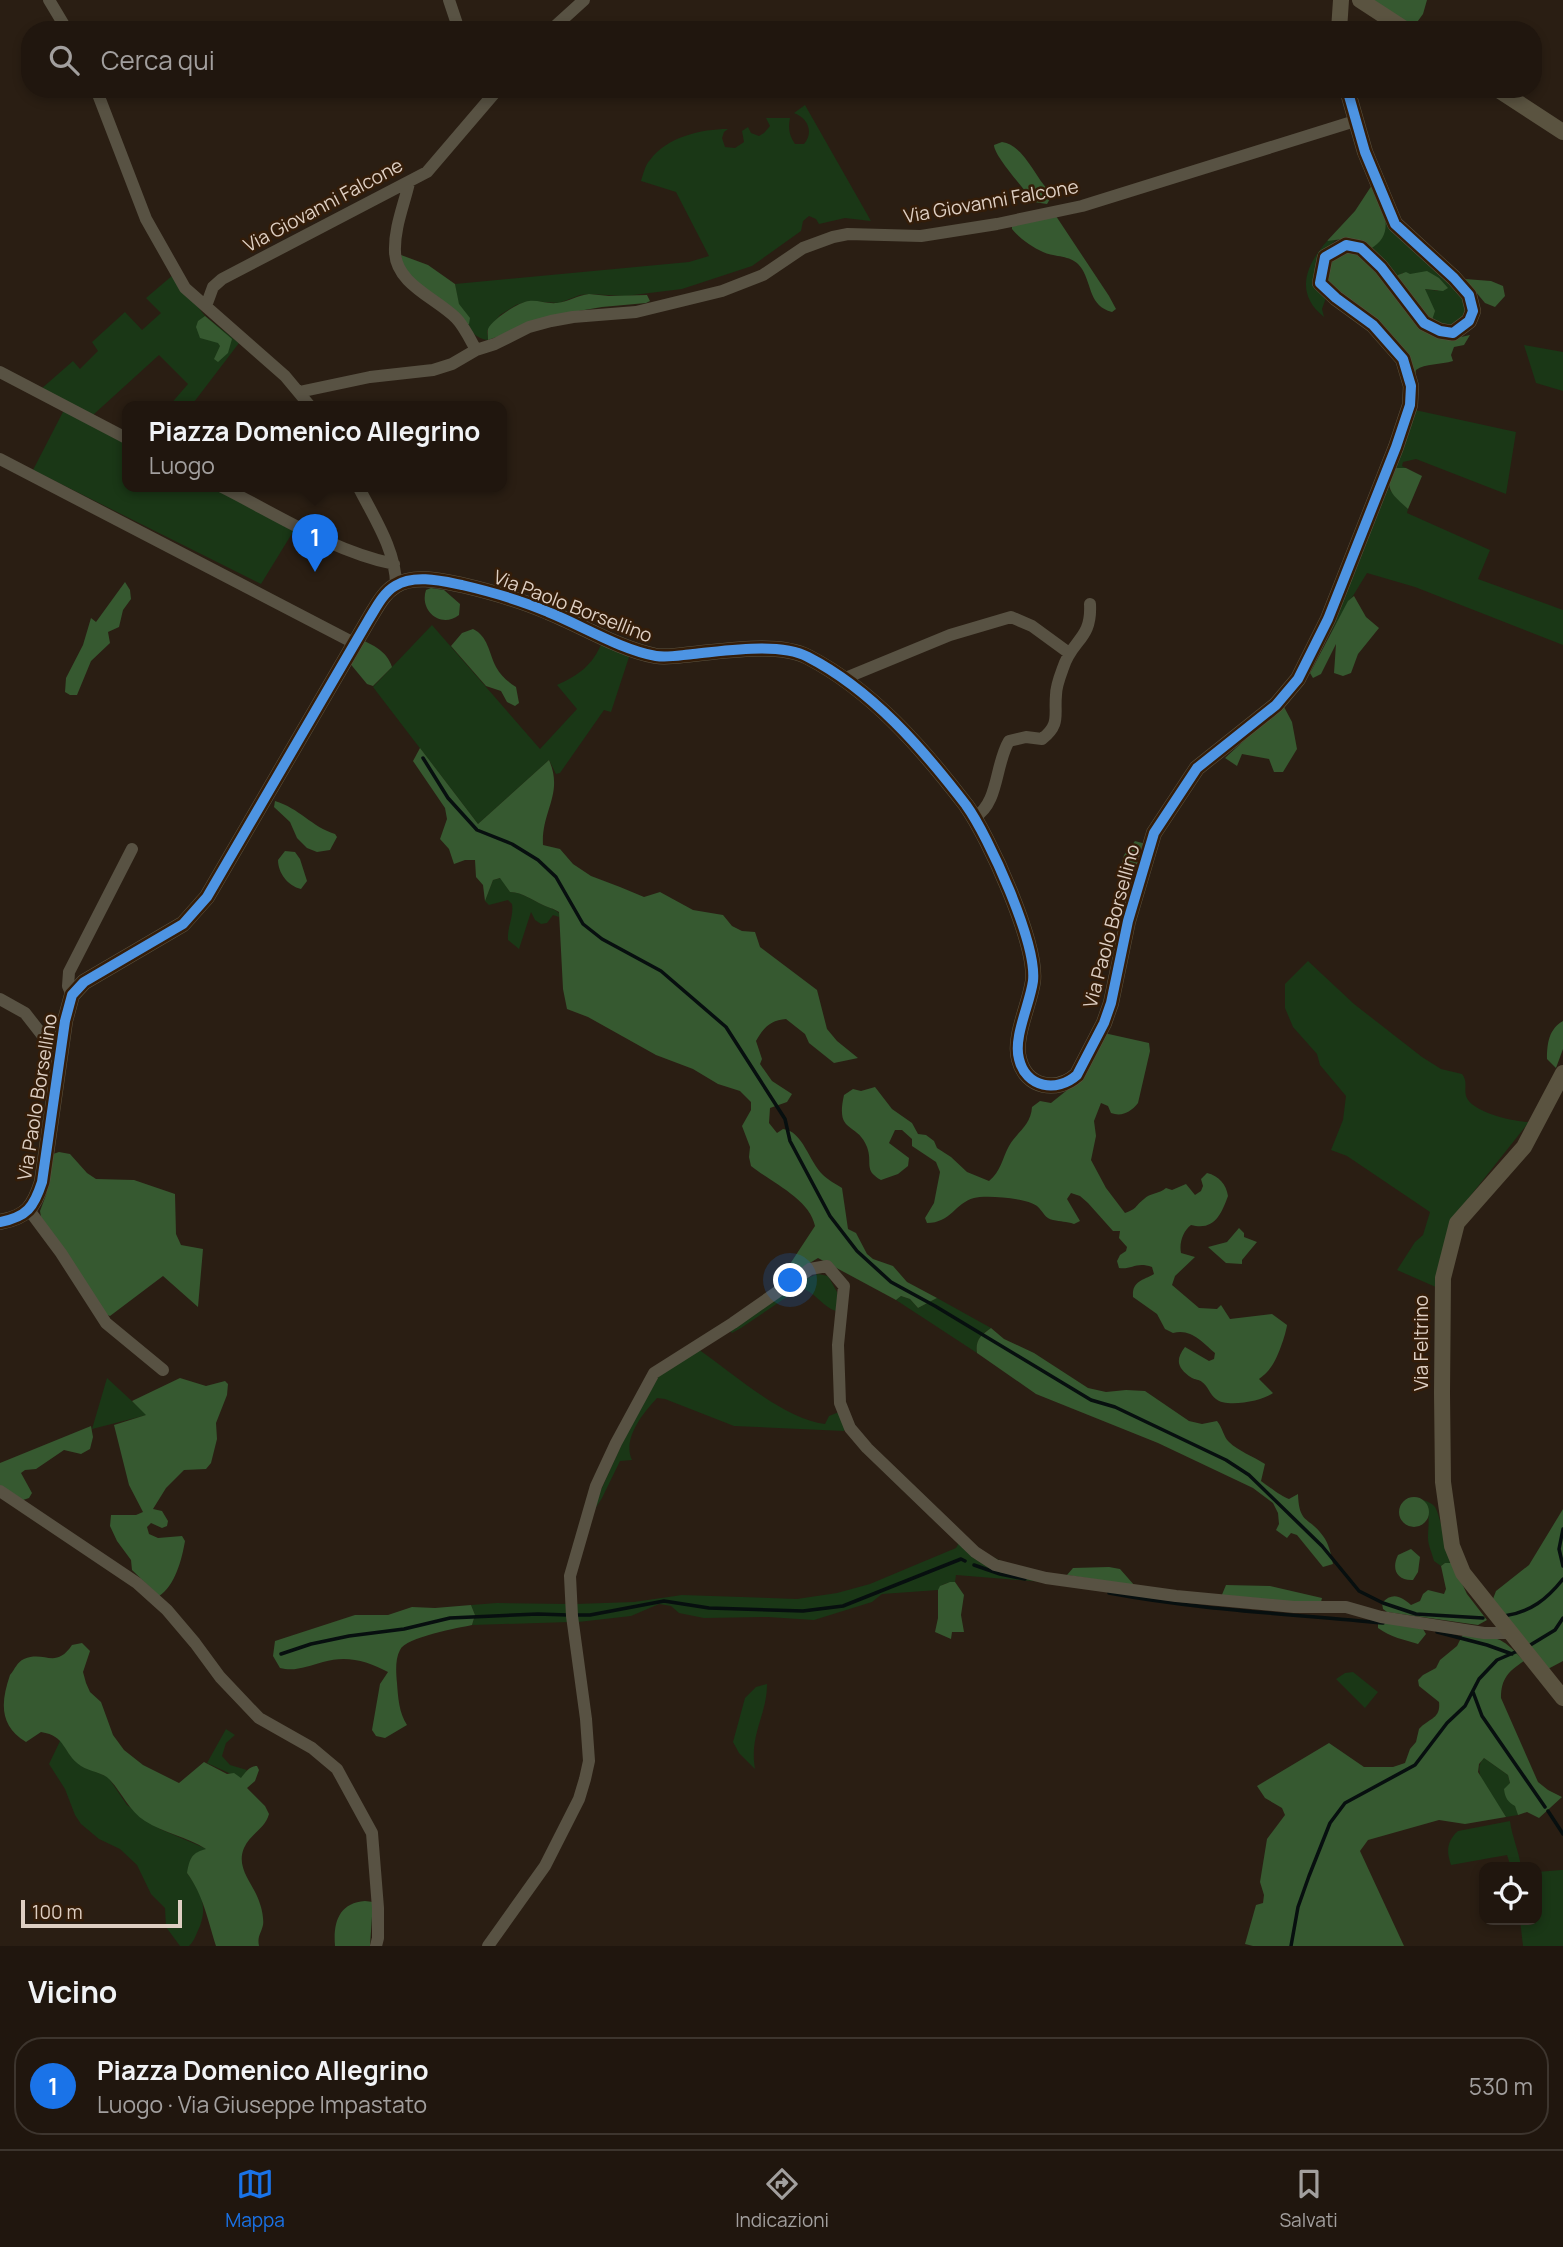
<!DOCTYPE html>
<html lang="it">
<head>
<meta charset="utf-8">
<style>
	body { margin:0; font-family:Manrope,sans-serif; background:#281f17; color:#f1f3f6 }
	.controls { position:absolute; right:21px; bottom:21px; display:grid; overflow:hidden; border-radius:14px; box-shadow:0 4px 10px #0003 }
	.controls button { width:63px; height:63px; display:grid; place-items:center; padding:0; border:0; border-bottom:2px solid #3d352e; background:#20160e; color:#f1f3f6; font:35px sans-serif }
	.scale { position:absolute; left:21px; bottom:18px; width:161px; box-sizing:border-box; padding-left:7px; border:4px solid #decfc3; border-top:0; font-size:19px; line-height:24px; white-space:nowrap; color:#decfc3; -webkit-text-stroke:5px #341d09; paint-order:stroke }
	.you { position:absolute; left:791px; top:1281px; width:24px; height:24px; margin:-18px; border:5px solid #fff; border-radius:50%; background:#1a73e8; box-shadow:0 0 0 10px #1a73e833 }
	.badge { display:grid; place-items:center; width:46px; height:46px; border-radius:50%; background:#1a73e8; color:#fff; font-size:23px; font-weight:700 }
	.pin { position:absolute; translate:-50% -58px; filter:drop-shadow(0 2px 4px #0008) }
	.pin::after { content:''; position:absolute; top:37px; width:24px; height:21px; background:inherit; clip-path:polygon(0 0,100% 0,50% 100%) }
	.popup { position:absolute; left:122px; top:401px; width:385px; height:91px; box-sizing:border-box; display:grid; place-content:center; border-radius:14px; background:#20160e; filter:drop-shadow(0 2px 5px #0005); font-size:23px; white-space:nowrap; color:#a29f9e }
	.popup b { font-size:26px; color:#f1f3f6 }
	.popup::after { content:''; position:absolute; left:50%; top:100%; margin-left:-14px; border:14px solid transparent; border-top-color:#20160e }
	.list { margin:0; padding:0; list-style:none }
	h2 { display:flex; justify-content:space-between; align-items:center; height:91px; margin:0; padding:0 28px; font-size:30px }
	h2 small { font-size:23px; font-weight:400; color:#a29f9e }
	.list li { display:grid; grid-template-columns:46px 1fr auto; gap:21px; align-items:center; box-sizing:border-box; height:98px; margin:0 14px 14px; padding:0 14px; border:2px solid #3d352e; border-radius:28px }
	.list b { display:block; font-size:26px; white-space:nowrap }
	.list p { margin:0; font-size:23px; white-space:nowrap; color:#a29f9e }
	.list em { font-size:23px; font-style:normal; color:#a29f9e }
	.icon { flex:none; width:38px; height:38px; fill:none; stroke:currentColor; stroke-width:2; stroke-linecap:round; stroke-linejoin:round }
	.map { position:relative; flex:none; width:1563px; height:1946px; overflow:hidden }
	.search { position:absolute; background:#20160e; box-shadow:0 4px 10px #0003; left:21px; right:21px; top:21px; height:77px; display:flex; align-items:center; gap:18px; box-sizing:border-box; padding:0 24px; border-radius:28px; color:#a29f9e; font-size:26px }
	.sheet { height:203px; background:#20160e }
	nav { display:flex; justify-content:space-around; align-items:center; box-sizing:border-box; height:98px; border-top:2px solid #3d352e; background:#20160e; font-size:19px; color:#a29f9e }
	nav a { display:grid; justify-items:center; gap:4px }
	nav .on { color:#1a73e8 }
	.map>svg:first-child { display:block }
	.green { fill:#1a3716 }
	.forest { fill:#365930 }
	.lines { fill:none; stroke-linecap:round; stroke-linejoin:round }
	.stream { stroke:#070f0f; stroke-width:3.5 }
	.street { stroke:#585243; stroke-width:12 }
	.secondary { stroke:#5a5340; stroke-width:16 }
	.cycleway-casing { stroke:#341d09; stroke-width:15 }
	.cycleway { stroke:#4d94e3; stroke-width:10 }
	.labels { text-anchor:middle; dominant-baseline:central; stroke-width:5; stroke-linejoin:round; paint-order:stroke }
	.street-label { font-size:19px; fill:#decfc3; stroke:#341d09 }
</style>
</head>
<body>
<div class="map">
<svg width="1563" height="1946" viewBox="0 0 1563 1946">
	<rect width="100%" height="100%" fill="#2a1e13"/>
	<path class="green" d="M805,105L871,221L845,218L819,224L816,219L809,216L803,221L801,231L752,266L682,289L625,296L589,294L580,295L559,303L529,301L516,305L500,315L487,331L488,340C464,338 458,304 455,284L689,262L709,256L676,192L641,181C643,175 645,165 650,160C667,137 701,129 728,129L724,132L722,138L725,147L735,148L744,142L742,131L748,127L751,133L759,136L764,133L770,126L766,118H790C788,128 789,135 795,144H804C814,132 808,118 794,113Z
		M1387,216L1461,292L1467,308L1462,321L1446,327L1428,320L1425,289L1439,291L1409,274L1402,273L1398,278L1370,249Z
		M1336,240L1322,253L1327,295L1322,309L1324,317C1294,293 1306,265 1327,241Z
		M173,275L205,316L239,343L191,406H169L188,384L159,355L93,415L41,389L73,361L80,369L98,351L92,342L125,312L142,330L161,313L146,298Z
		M1524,345L1563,352V391L1536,383Z
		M65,408L128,441V486H215L296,527L261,584L33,470Z
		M1415,410L1516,432L1506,494L1416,459L1403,462L1402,466L1406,468H1393Z
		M1387,482L1389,489L1408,509L1407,513L1490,550L1478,579L1563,610V645L1415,587L1367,573L1329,635Z
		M432,625L540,749L577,709L557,685C579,675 593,665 602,642L630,654L611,712L604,710L560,773L556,774L549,760L478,824L373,687Z
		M501,878L510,892C524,893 530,899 543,905C549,908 553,908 559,913V917L553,915L547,923L541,924L535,920L531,912L519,949L508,940C507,927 514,917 512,904L508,900L489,905L485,901L493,880Z
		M1308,961L1354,1004L1422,1057L1441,1069L1462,1074C1468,1082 1464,1087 1466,1096C1471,1112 1514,1122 1529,1122L1460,1209L1438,1288L1397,1270L1415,1242L1423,1235L1430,1212L1347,1156L1331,1150L1343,1120L1346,1096L1320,1065L1317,1054L1293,1027L1285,1008V984Z
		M818,1274L828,1276L837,1292L838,1309L836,1311C821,1306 815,1291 800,1288L741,1328L732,1333L728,1329L802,1280Z
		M901,1296L910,1299L918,1308L937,1298L991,1328C981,1334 975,1341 977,1353L896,1300Z
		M698,1349C733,1373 783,1419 825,1424L829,1416L839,1412L845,1427L844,1431L734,1426L665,1399L657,1398C643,1413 622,1439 632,1460L620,1461L602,1498L586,1523L624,1439L659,1375Z
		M107,1378L147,1415L92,1429Z
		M1420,1499C1426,1501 1432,1503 1435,1507C1439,1512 1448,1553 1452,1563H1445L1441,1566L1434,1561C1432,1553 1428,1545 1428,1538C1428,1522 1432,1513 1420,1499Z
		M960,1541L1044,1582L956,1575L955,1582C948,1582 941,1584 938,1590L882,1594L872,1602L814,1620L768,1617L704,1618L679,1613L671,1606L659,1604L631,1616L578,1622L576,1604L634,1602L682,1595L797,1599L837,1593L870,1584L920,1563L956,1548Z
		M497,1603L568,1604L570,1622L472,1625L475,1615L471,1605Z
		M1353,1672L1378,1692L1365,1708L1336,1679L1345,1673Z
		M767,1684C767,1716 749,1734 755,1769L739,1753L733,1742L745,1698L756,1687Z
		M226,1729L235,1735L226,1743L222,1756L230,1765L247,1770L242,1779L207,1763Z
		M61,1739L70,1755L82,1766L108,1777L127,1805L160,1829L207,1849L187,1873C200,1891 208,1904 200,1926C196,1934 195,1940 189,1946H180L166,1927L165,1908L151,1894L137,1865L120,1849L99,1839L81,1824L75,1815L65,1789L49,1764Z
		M1484,1758L1508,1775L1518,1815L1506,1817C1497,1802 1468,1773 1484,1758Z
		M1510,1821C1512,1837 1519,1851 1521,1867H1511L1507,1855L1451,1865C1446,1851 1447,1841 1458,1831Z
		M1561,1870H1563V1946H1523L1520,1920H1537V1872Z"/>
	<path class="forest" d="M1369,0H1427L1423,14L1415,25H1406Z
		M1002,142C1023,145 1034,175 1048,190L1051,197L1047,204L1034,202C1026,191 994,156 994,145Z
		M1372,185C1382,205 1398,234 1370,249L1343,239L1327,241L1355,211Z
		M1054,213L1109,296L1116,309L1112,312C1089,306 1092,285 1082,269C1073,254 1056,258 1043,252C1032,247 1019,238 1012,229V224Z
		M1353,251L1452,339L1470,335L1464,345L1454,347L1451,355L1453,361C1441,365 1425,363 1416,370L1415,376L1328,286C1326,262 1332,259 1353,251Z
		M401,255L428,265L455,284L459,304L470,318L469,324L463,325L403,271Z
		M1427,271L1439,278L1448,288L1443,291L1425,289L1435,311L1432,320H1428L1398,278V275L1406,272L1410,274Z
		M1465,279L1491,281L1503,286L1505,296L1495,307L1485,303Z
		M589,294L609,296L647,295L650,301L646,303L602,307L561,314L488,340C488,336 487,332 488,329C492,320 518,302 529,301C538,300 547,304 557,303C568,302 578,295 589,294Z
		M205,316L232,339L228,353L218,362L214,359L220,346L218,343L200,338L196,327L198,321Z
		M1393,468H1406L1422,476L1408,509C1392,494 1384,490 1393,468Z
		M125,582L130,590L131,599L123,610L119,627L108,632L110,643L91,661L77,695H70L65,692L66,678L83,645L91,618L96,622Z
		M431,588L444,590L460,604L459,615C441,629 419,611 426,590Z
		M1354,596L1366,617L1379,628L1358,654L1351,673L1343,676L1334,673L1336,644L1321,674L1313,678L1310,673L1348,601Z
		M473,629C488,636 489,653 496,667C501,676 507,681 516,687L519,703L515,706L507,702L501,691L486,686L451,646L462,633Z
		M360,639C373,645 387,651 392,667L373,686L367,684L348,661Z
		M1283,705L1292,722L1297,749L1283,772H1274L1269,759L1242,754L1237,766L1225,758Z
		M420,748L478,824L549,760C564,794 541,811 543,845L560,849L573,864L591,876L620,887L644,897L660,892L693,910L723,915L732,926L742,931L755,932L760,947L817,990L827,1029L837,1041L858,1058L834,1063L809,1043L805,1034L786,1019C771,1020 763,1028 756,1041L762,1059L760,1064L772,1081L792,1094L787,1102L770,1108L769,1123L777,1133L783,1129C803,1131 809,1162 823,1175C828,1180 836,1184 842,1188L848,1229L856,1233L867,1254L873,1259L893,1266L907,1282L937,1298L918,1308L910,1299L901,1296L896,1300L818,1258L790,1275V1264L815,1226C810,1199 771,1182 751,1166L749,1157L750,1147L742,1126L751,1110V1102L740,1091L718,1084L693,1069L656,1055L588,1017L567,1009L563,989L559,912C553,908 549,908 543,905C530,899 524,893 510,892L500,878L493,880L485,901L483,885L476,877L475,860H465L454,864L449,849L440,839L447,819L445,808L413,761Z
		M275,801C299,808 312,827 335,834L337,837L330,850L317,852L307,848L297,838L290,822L274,807Z
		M1135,841L1146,844L1130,882L1119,874L1124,855Z
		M285,851L295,852L300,859L307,881L301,889C288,886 278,873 278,860Z
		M1563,1021V1049L1556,1068L1547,1059C1547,1043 1549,1029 1563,1021Z
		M1104,1033L1149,1043L1150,1051L1138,1103C1131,1112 1122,1117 1111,1113L1108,1106L1101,1103L1094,1121L1096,1136L1091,1160L1106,1188L1125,1213C1137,1209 1135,1206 1144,1199C1150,1193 1159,1194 1166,1188L1172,1190L1186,1184L1195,1195L1201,1191L1203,1186L1201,1179L1207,1173C1219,1176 1226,1184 1228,1196C1221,1215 1214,1231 1191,1225C1183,1231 1179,1243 1181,1253L1195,1257L1175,1276L1172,1285L1199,1308L1217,1309L1221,1305L1230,1319L1272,1314L1287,1325C1286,1334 1277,1360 1271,1367C1268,1372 1263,1376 1259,1379L1273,1393C1263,1401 1226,1408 1216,1399C1210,1395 1208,1386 1202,1382C1199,1379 1195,1380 1192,1378C1177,1368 1175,1360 1185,1347L1209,1361L1214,1359L1215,1353C1202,1342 1191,1328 1173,1333L1165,1329L1157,1314L1133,1297C1132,1281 1142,1281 1154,1274L1152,1267C1136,1261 1132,1270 1119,1268L1117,1261L1120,1255L1126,1251L1127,1247L1119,1238L1120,1231H1113L1088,1203L1080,1196L1071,1193L1067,1199L1080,1221L1074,1224C1066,1221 1061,1222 1053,1220C1045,1219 1043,1211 1037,1206C1027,1198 986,1195 974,1198C955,1203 951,1223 927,1223L925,1218L934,1203L940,1172L936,1162L912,1146V1139L902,1130H895L889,1143L909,1158L908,1166L898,1174L881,1180C863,1170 873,1163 867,1147C857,1121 835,1135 844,1095L853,1089L861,1091L875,1087L892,1109L912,1123L918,1134L926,1135L934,1141L937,1148L951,1157L967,1172L989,1181C1001,1171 1002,1159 1009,1146C1018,1131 1031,1125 1032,1107L1040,1101L1051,1103L1071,1087Z
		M59,1152L70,1154L87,1173L96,1179L134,1180L175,1194L176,1234L181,1245L203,1249L198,1307L163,1276L110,1316L105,1314L41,1217L40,1211L46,1195L53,1154Z
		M1239,1228L1244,1233V1237L1257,1242L1242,1260V1264L1226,1263L1208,1247L1227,1242Z
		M991,1328L1004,1339L1034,1353L1088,1388L1106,1392L1126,1390L1145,1391L1189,1421L1202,1424L1217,1421C1223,1428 1223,1436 1229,1442C1238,1451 1253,1456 1265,1464L1261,1481C1268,1486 1282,1497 1289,1499L1298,1494C1299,1525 1309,1516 1323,1536C1329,1544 1331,1554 1333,1564L1323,1567L1297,1535L1291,1533L1287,1538L1276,1530L1279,1524L1278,1513L1273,1503L1253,1488L1158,1443L1036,1394L977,1353C975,1340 981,1335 991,1328Z
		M180,1378L206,1386L225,1381L228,1384L227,1395L216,1423L217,1439L211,1463L206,1469L184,1470L166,1488L153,1509L162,1511L168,1521L167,1526L162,1528L151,1523L147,1527L149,1534L158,1538L182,1536L185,1541C182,1559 175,1586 159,1596L132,1570L131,1560L117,1541L110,1526L111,1515H136L143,1512L129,1485L114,1425L146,1415L132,1401Z
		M91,1426L93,1437L90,1449L81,1454L64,1450L36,1469L25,1470L21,1473L32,1493L29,1498L23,1500L0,1485V1463Z
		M1399 1512a15 15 0 1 1 30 0a15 15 0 1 1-30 0Z
		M1563,1509V1661L1546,1670L1491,1604L1496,1591L1529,1565Z
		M1411,1549L1420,1557L1418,1572L1413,1580C1397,1581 1391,1569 1398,1555Z
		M1445,1563H1452L1467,1594L1487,1620L1478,1625L1387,1612L1383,1609L1382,1603C1392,1592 1401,1596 1411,1605L1420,1601L1423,1594L1428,1590L1444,1594L1446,1589L1441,1566Z
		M1109,1567L1120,1569L1135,1586L1067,1575L1073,1568Z
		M950,1582H955L964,1595L961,1615L964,1632H952L951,1639L935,1632L938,1618V1590L940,1586Z
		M1226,1585L1270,1586L1322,1598L1321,1602L1316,1605L1221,1597Z
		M471,1605L475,1615L472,1625C458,1628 406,1637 400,1650C395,1659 396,1673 397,1683C398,1697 399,1713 407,1725L385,1738L376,1736L372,1730L380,1684L388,1672C367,1661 347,1655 323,1662C308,1666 295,1672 280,1668L273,1656L275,1641L355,1615H388L412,1607L435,1608Z
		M1378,1620L1423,1629L1426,1634L1418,1644C1405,1640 1390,1637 1378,1628Z
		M1463,1634C1498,1638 1499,1634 1524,1661C1509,1671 1501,1678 1501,1698L1538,1782L1548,1790L1562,1797L1539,1818L1527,1812L1518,1815L1515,1806C1508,1802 1505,1798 1504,1789L1510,1783L1508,1775L1484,1758L1479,1764L1478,1772L1506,1817L1465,1824L1439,1820L1368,1840L1360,1851L1404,1946H1253L1245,1944L1256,1905L1263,1903L1264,1895L1260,1882L1267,1839L1285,1815L1282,1808L1265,1798L1257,1786L1329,1743L1364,1767H1393L1405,1763L1410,1749L1416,1742L1419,1729C1429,1718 1441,1719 1439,1702L1419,1686L1418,1680L1423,1675L1436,1668L1440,1660L1457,1646Z
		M82,1643L90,1651L83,1672L86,1683L90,1692L101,1702L113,1735L124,1750L143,1765L179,1783L204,1762L227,1774L234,1773L241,1778C245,1773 249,1766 257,1766L259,1770L255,1781L247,1788L265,1806L269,1814C265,1829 250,1834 244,1848C235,1869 255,1885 260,1904C262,1909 264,1920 263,1925C261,1934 257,1936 259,1946H216C208,1921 203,1894 187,1873C190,1857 192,1853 206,1849C187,1837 164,1833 145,1821C129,1811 123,1794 110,1780C103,1772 90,1772 81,1766C62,1753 67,1736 41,1732L26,1742C0,1726 0,1704 10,1675C15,1669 17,1662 24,1659C45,1650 55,1670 72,1645Z
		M365,1901L373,1902L370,1946H335C333,1922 339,1903 365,1901Z"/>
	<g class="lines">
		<path class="stream" d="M423,758L448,798L477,830L512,844L538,860L556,877L583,924L602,939L661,971L726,1027L785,1119L790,1141L830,1216L857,1251L891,1282L935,1306L1091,1400L1115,1407L1226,1460L1249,1475L1322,1546L1359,1591L1383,1603L1416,1614L1483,1618
			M1563,1529L1559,1549L1563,1566
			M974,1565L1000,1574L1025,1579
			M1109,1593C1199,1610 1292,1614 1383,1623
			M578,1615H590L664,1601L709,1608L803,1611L843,1606L961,1559L965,1561
			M1504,1616C1531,1612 1547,1599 1563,1579
			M1437,1632L1487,1645L1512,1654
			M1527,1647L1555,1630L1563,1618
			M281,1654L311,1644L349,1636L404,1629L450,1618L538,1614L568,1615
			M1473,1692L1482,1716L1545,1807
			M1548,1811L1563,1834
			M1291,1946L1298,1907L1309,1876L1330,1823L1345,1803L1415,1765L1447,1723L1465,1706L1479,1679L1497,1660L1520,1650"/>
		<path class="street" d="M49,0L67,30
			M449,0L459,30
			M551,30L584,0
			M96,89L146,219L185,288L285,376L310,406
			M409,183C404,205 394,228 395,252C396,284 436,298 456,318C464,326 470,339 476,350
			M206,306L213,287L222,279L427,172L498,89
			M0,372L128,439
			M299,392L370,377L433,370L452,364L476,350L495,344L529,327L551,321L573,317L636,312L722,291L763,275L803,248L833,237L848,234L921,236L997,224L1082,206L1355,121
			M0,459L354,643
			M220,486C276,514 332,551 394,564
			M358,486C373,516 396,550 396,585
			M843,679L950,635L1011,617L1032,626L1069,653
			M975,817C999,803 995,764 1009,741L1026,737L1042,739C1061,724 1054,715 1056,695C1056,686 1060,676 1063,668C1072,639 1092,640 1090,604
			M72,995L68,986L69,972L132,849
			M0,999L25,1013L43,1036L62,1044
			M29,1210L61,1253L106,1323L163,1370
			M0,1491L137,1583L167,1610L195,1643L220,1677L259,1718L312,1748L337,1769L372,1833L378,1908V1938L376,1946
			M488,1946L545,1866L579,1799L585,1779L589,1761L586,1719L572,1616L570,1576L596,1486L616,1443L654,1373L733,1323L810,1269L827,1266L844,1286L838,1345L840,1403L850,1428L867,1448L975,1552L995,1565L1046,1578L1176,1596L1294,1607H1346L1381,1617L1484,1633H1509"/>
		<path class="secondary" d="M1360,0L1406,30
			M1339,30L1341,0
			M1497,89L1563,132
			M1563,1073L1524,1147L1457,1223L1443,1278L1442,1393L1443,1482L1452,1546L1463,1573L1563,1698
			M0,1222C27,1217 34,1207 42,1182L65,1021L72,995L84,982L183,924L207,897L369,619C376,608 383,593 395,586C414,574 442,581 462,585C492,592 520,600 548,612C583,626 619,649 656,656C668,658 681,655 693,654C726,651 779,642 808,657C872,690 923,749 966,805C989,837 1037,943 1033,981C1030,1004 1013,1037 1019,1059C1026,1088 1057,1093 1077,1075L1104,1023L1111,1003L1128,921L1154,833L1197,768L1276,705L1298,679L1328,619L1396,447L1410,405L1411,386L1403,359L1373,325L1336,298L1320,283L1325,257L1346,245L1361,248L1381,267L1424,323L1440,331L1453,333L1469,321L1473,311L1469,295L1454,278L1395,224L1365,152L1347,89"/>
		<defs>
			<path id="cycleway" d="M0,1222C27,1217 34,1207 42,1182L65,1021L72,995L84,982L183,924L207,897L369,619C376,608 383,593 395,586C414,574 442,581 462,585C492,592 520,600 548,612C583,626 619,649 656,656C668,658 681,655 693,654C726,651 779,642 808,657C872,690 923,749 966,805C989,837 1037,943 1033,981C1030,1004 1013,1037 1019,1059C1026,1088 1057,1093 1077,1075L1104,1023L1111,1003L1128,921L1154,833L1197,768L1276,705L1298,679L1328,619L1396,447L1410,405L1411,386L1403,359L1373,325L1336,298L1320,283L1325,257L1346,245L1361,248L1381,267L1424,323L1440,331L1453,333L1469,321L1473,311L1469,295L1454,278L1395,224L1365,152L1347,89"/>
		</defs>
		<use href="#cycleway" class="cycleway-casing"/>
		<use href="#cycleway" class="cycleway"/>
	</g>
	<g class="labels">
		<g class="street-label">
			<text transform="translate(991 201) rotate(-10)">Via Giovanni Falcone</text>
			<text transform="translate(323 205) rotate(-28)">Via Giovanni Falcone</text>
			<text transform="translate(573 606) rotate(21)">Via Paolo Borsellino</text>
			<text transform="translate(1111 926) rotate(-75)">Via Paolo Borsellino</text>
			<text transform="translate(37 1097) rotate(-81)">Via Paolo Borsellino</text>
			<text transform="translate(1421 1343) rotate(-90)">Via Feltrino</text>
		</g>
	</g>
</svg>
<div class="controls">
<button><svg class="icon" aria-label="locate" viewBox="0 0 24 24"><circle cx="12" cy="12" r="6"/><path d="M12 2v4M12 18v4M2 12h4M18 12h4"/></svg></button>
</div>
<div class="scale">100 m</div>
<div class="you"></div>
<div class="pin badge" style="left:315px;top:572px">1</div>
<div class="popup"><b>Piazza Domenico Allegrino</b>Luogo</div>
<div class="search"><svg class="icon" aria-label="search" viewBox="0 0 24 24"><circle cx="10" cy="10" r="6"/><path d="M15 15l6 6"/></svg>Cerca qui</div>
</div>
<section class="sheet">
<h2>Vicino<small></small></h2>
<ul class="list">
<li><span class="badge">1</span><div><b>Piazza Domenico Allegrino</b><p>Luogo · Via Giuseppe Impastato</p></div><em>530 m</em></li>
</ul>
</section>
<nav>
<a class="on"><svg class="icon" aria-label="map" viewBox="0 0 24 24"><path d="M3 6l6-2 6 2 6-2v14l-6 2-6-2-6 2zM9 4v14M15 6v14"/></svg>Mappa</a>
<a><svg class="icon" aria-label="directions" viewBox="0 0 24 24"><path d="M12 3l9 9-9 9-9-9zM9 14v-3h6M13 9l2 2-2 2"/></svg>Indicazioni</a>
<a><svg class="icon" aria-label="saved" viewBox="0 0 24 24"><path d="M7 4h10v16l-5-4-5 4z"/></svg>Salvati</a>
</nav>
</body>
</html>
